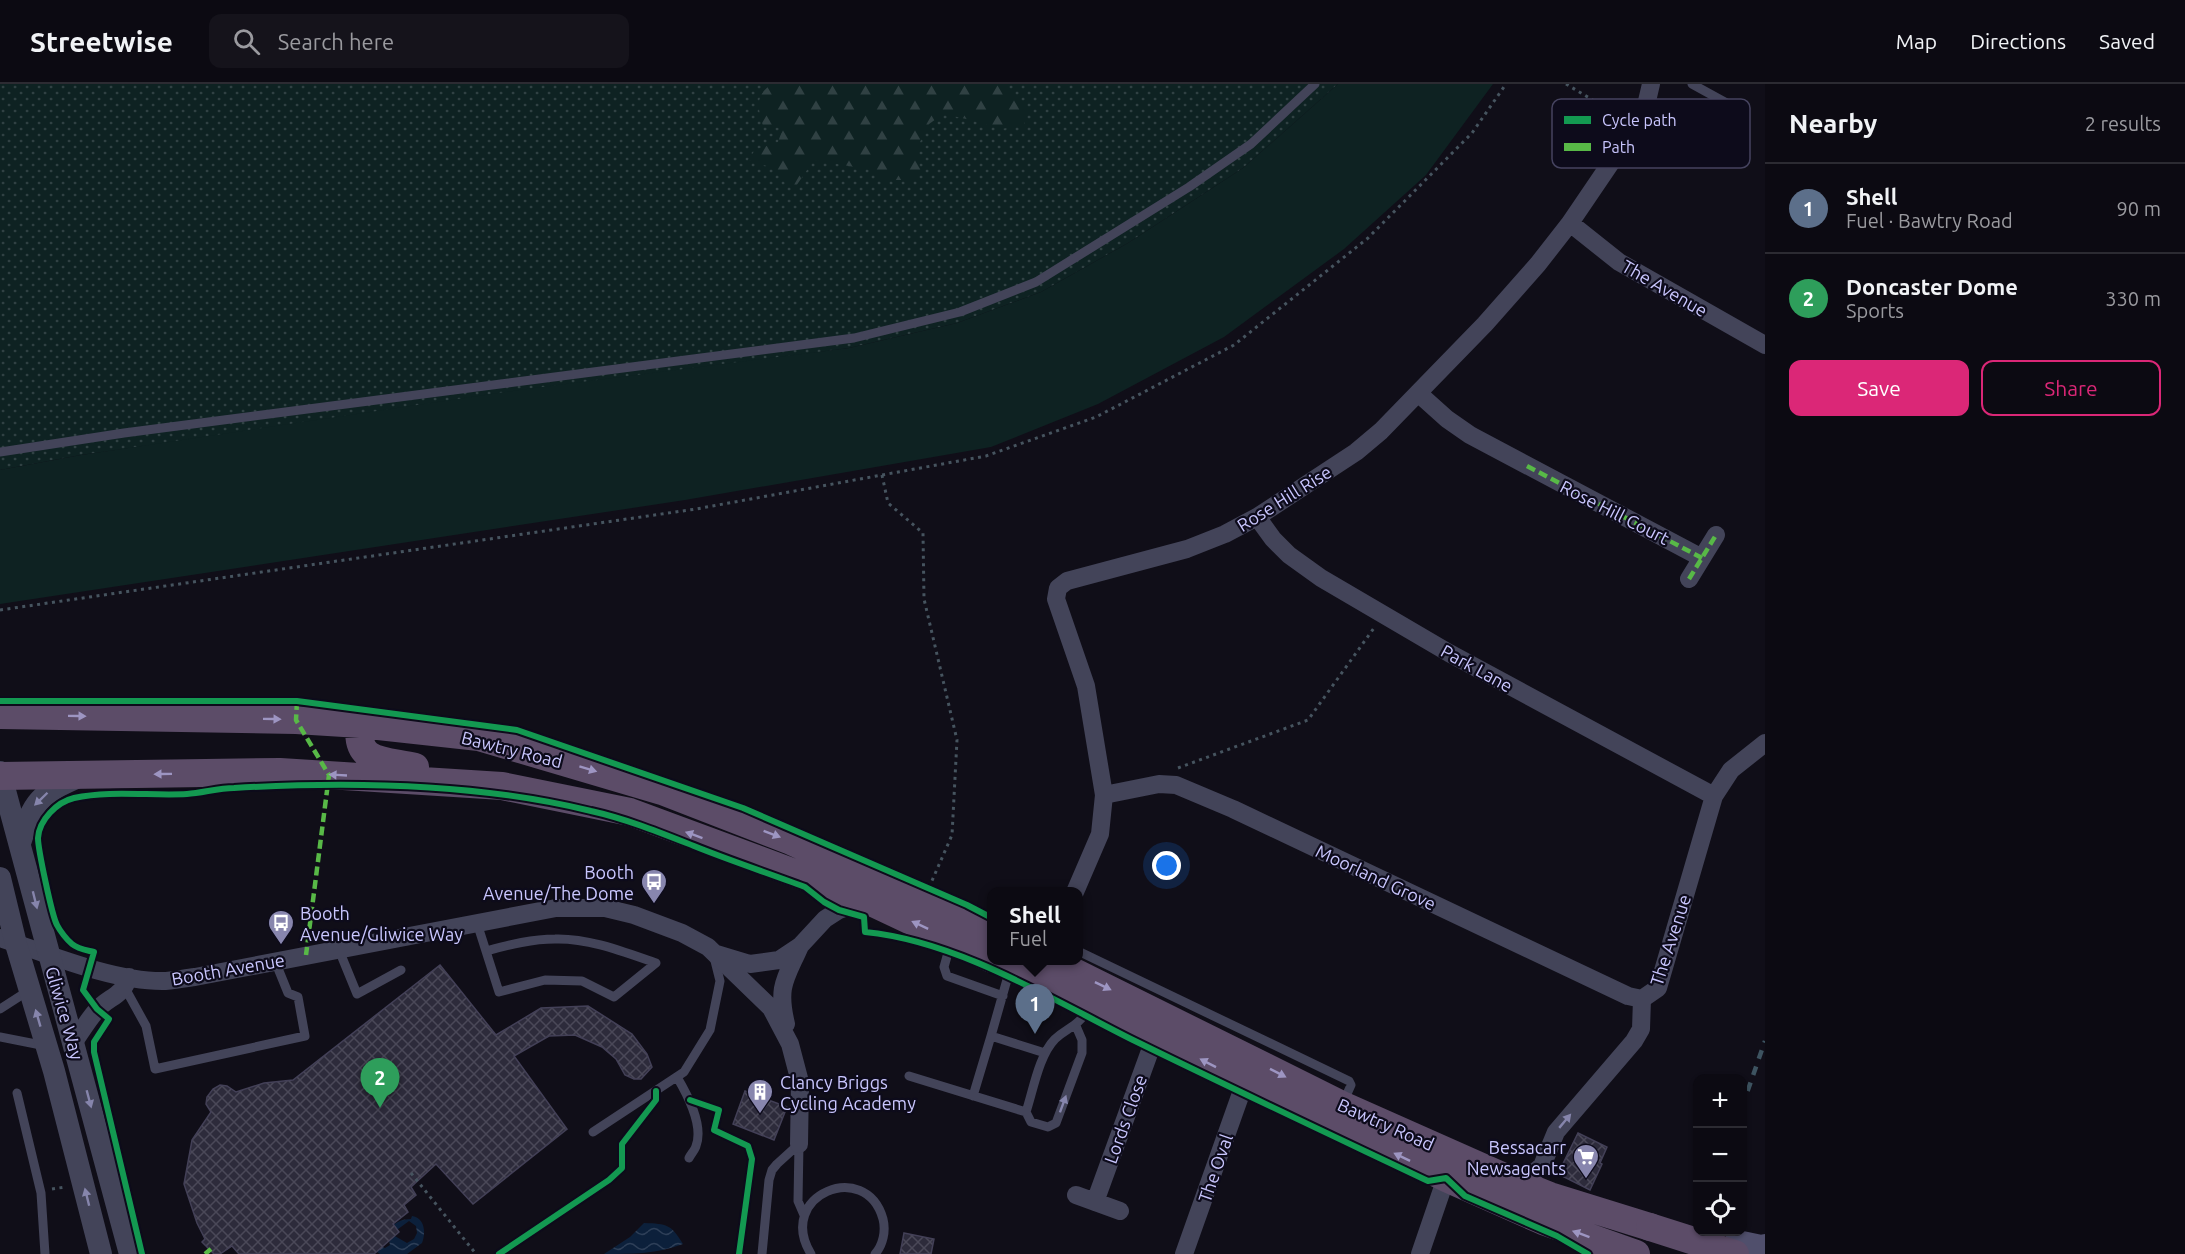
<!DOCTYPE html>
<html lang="en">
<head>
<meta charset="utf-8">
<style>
	body { margin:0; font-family:Ubuntu,sans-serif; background:#15131b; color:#f1f3f6 }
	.controls { position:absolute; right:18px; bottom:18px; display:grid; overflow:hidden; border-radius:12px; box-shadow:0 2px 4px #0004 }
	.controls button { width:54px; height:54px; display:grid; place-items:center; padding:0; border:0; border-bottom:2px solid #2c2b32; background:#0c0a12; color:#f1f3f6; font:30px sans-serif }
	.you { position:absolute; left:1167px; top:782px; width:21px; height:21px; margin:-15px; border:4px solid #fff; border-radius:50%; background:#1a73e8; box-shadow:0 0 0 9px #1a73e833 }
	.badge { display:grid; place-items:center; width:39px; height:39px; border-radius:50%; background:#db2777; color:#fff; font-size:20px; font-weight:700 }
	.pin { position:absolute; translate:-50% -50px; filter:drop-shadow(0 2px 3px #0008) }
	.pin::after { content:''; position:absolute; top:32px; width:21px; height:18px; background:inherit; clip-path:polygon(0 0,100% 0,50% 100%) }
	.popup { position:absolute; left:987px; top:803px; width:96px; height:78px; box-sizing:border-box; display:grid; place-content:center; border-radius:12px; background:#0c0a12; filter:drop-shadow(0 2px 4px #0005); font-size:20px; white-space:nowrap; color:#9a9a9f }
	.popup b { font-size:22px; color:#f1f3f6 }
	.popup::after { content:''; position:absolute; left:50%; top:100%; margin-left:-12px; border:12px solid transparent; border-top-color:#0c0a12 }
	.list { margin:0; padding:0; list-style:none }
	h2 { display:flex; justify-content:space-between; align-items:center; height:78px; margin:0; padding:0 24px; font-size:26px }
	h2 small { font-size:20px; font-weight:400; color:#9a9a9f }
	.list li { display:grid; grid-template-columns:39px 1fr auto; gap:18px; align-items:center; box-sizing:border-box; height:90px; padding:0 24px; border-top:2px solid #2c2b32 }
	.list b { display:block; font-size:22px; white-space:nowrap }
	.list p { margin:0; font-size:20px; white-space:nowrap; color:#9a9a9f }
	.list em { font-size:20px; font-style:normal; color:#9a9a9f }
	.actions { display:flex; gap:12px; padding:18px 24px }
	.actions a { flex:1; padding:14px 0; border:2px solid #db2777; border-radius:12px; text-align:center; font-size:21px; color:#db2777 }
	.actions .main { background:#db2777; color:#fff }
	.icon { flex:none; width:33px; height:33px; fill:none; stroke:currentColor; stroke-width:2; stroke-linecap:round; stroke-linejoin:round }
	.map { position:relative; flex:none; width:1765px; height:1170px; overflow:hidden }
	header { display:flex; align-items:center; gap:36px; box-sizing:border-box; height:84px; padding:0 30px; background:#0c0a12; border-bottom:2px solid #2c2b32 }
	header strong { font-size:28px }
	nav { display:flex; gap:33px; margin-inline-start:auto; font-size:21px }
	.search { width:420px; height:54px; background:#15131b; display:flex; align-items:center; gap:15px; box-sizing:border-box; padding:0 21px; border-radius:12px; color:#9a9a9f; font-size:22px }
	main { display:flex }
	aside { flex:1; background:#0c0a12 }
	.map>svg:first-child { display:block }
	.grass { fill:url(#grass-dots) }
	.forest { fill:url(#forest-firs) }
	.pitch { fill:#0e2222 }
	.water { fill:url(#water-waves); fill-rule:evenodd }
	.building { fill:url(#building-cross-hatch); stroke:#434057; stroke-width:1.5 }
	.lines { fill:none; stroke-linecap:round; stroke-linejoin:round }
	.path { stroke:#46545f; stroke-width:3; stroke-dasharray:3 4.5; stroke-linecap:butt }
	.service { stroke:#434459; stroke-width:9 }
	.minor { stroke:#434459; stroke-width:18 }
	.tertiary { stroke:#434459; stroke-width:22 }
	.secondary { stroke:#504f6c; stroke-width:26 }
	.trunk { stroke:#5c4c68; stroke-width:28 }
	.rail { stroke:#3d5360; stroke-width:4.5; stroke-dasharray:9 8; stroke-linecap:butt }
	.trunk-bridge { stroke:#5c4c68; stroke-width:28 }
	.quiet { stroke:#58b947; stroke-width:4.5; stroke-dasharray:9 4.5; stroke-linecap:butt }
	.cycleway-casing { stroke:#0d0b1b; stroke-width:10 }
	.cycleway { stroke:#139951; stroke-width:6 }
	.oneway { fill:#9d95c2 }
	.oneway2 { fill:#8685ac }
	.labels { text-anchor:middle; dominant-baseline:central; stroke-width:4.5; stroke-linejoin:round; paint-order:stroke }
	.street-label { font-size:18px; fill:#c9c6fe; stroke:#0d0b1b }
	.poi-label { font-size:18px; fill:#c9c6fe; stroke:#0d0b1b; text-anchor:end }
	.key { fill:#0d0b1b; stroke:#45435f; stroke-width:1.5 }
	.key-label { font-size:16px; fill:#c9c6fe }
</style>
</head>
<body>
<header>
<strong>Streetwise</strong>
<div class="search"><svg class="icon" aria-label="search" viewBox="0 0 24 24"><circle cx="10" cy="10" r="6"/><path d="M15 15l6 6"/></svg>Search here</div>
<nav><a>Map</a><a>Directions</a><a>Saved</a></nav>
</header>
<main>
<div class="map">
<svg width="1765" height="1170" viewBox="0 0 1765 1170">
	<defs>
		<pattern id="grass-dots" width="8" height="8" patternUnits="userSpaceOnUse" patternTransform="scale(1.5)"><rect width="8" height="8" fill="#0e2222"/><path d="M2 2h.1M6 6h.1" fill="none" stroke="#304143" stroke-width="1.8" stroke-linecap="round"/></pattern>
		<pattern id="forest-firs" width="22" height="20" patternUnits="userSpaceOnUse" patternTransform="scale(1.5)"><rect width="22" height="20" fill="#0e2222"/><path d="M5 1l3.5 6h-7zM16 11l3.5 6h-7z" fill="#304143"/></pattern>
		<pattern id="water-waves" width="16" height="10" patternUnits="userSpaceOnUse" patternTransform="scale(1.5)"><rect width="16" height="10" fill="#0c203b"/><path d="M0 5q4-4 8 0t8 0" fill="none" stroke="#2e3f58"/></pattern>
		<pattern id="building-cross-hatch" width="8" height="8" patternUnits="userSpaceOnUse" patternTransform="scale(1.5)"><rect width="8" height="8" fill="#2d2b3b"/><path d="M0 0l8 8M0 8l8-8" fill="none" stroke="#4a4858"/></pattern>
	</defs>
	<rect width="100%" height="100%" fill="#100e18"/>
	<path class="grass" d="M0,0H1338L1243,84L1128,159L1041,208L957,239L849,264L81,371L0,386Z"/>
	<path class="forest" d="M772,0H999L1027,25L1024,41L1001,45L971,36L943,30L929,40L915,68L921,86L911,96H884L872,86L814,76L796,102L786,100L773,84L748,76L755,66L778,58L783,44L763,42C758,24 754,12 772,0Z"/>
	<path class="pitch" d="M1338,0H1493L1426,91L1344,165L1224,253L1098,320L991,363L685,416L0,520V386L81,371L519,306L849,264L957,239L1041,208L1128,159L1243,84Z"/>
	<path class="water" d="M412,1132C425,1134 426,1149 422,1159L407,1170H380L377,1168L382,1163L385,1164L390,1161L387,1148C393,1139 401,1135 411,1135ZM409,1137L416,1142L417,1149L414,1155L407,1159L393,1151L394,1148Z
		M644,1139C667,1140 671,1140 683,1160C657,1170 633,1170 604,1170L630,1153Z"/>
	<path class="building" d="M440,881L496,951L541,924L588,922L632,950L647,970L652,983L641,995H634L625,991L616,975L602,963L575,951L549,952L514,972L567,1045L473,1120L436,1080L411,1103L416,1111L404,1121L408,1128L393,1140L399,1148L374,1170H239L232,1162L220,1170H214L202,1158L205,1155L197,1139L184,1100L192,1056L211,1028L206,1020L207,1013L213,1005L220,1001L227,1002L236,1008L264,999L293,996Z
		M745,1007L787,1023L774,1056L733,1040Z
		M1578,1049L1607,1063L1600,1079L1602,1080L1590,1106L1558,1090Z
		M904,1149L934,1155L931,1170H900Z"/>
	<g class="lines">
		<path class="path" d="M1566,0L1621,33
			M882,391L888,419L923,449L924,515L957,656L952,751L931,799
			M0,526L696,425L986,372L1096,333L1234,261L1368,154L1472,49L1506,0
			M1178,684L1308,636L1374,544
			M411,1089L476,1170
			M52,1105L65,1103"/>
		<path class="service" d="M1692,0L1732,22
			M0,368L124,349L854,254L960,228L1036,198L1189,103L1251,60L1315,0
			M477,839L499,908L545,896L582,897L614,913L656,879C624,868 589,854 555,855C531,855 509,861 486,867
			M951,858L944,883L947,892L1003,912
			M339,866L357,910L401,886
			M1078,867L1349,997L1351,1001L1343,1019
			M1010,885L991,952L1045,969
			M125,904L146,942L155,985L305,952L298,913L288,909L275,877
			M0,925L28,907
			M1076,942L1082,956V969L1056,1039L1048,1043L1031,1038L1026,1028C1033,1007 1039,971 1055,955C1069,942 1077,944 1089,924
			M0,953L46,962
			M909,992L1026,1028
			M677,993C687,1010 704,1041 696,1062C695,1066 691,1070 689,1074
			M17,1009L41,1109L45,1170
			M973,1012L991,952
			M593,1048L684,988L710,946L720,897L714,873
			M799,1060L798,1117L804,1131
			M762,1170L769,1096L772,1086L777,1080L799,1060
			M811,1170C775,1111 866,1074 883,1135C886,1147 883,1161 875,1170"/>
		<path class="minor" d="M1570,139L1619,178L1765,261
			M1418,309L1447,335L1470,351L1702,474
			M1257,433L1273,455L1289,471L1321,494L1449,569L1714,712
			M1689,495L1716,451
			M1104,711L1159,700L1176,701L1233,725L1628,912L1642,915
			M1075,808L1100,750L1104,711L1086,602L1056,515L1058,504L1067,497L1187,465L1225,450L1257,433L1356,368L1381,347L1485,240L1538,180L1570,139L1644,30L1651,0
			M0,854C48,870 112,897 162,897C173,897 184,894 195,893L556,824H605L634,831L682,849L708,863L771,924L790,960L800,998L799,1060
			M717,870L750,880L779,876L800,862L825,835L839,826L868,815
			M1642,915L1658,904L1714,712L1731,686L1765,659
			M786,940C777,902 785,896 800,862
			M74,958C81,948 88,936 96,927C109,912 121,914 129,893
			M1520,1100L1542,1082L1556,1048L1634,957L1641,945L1642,915
			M1076,1111L1120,1127
			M1095,1118L1155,953
			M1184,1170L1245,998
			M1420,1170L1446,1094"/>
		<path class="tertiary" d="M0,688L130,1170
			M20,759C34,716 39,710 81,692
			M0,794L16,860L54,987L101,1170"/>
		<path class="secondary" d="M1737,1159L1761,1164L1765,1163"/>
		<path class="trunk" d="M0,631L296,636L360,640L479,653L662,707L791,757L992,849
			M360,640C354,680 385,676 415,683
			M0,692L280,688L502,702L630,728L867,816L992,875
			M996,876L1446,1094L1543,1137L1636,1170
			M1050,876L1342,1021L1520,1100L1550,1112L1650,1143"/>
		<path class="rail" d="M1742,1023L1765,957
			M1693,1170L1700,1148"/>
		<path class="trunk-bridge" d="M1650,1143L1735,1170"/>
		<path class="quiet" d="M1527,382L1702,474
			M1689,495L1716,451
			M297,617L296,636L329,691L306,871
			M205,1170L211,1165"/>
		<defs>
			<path id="cycleway" d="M0,617H297L517,646L743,724L967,821L992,834
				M690,1016L719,1026L714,1046L748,1062L752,1075L739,1170
				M142,1170L94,968V958L109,935L97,925L83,906L94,868C86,866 78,865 72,860C67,856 60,847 57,841C52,832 38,765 38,754C39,736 57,718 74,714C110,706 150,712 187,710C203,709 218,704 234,704C351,697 477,699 591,727C627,735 661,749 694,762C731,777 768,789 805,803L824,818L839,826L864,833L865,848C958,857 1051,915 1133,956C1231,1004 1329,1050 1428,1097L1446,1094L1465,1112L1557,1152L1588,1170
				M499,1170L609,1096L622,1084V1060L656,1016V1007"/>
		</defs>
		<use href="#cycleway" class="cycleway-casing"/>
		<use href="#cycleway" class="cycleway"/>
	</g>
	<defs><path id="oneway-solid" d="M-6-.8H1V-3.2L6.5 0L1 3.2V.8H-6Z" transform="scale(1.5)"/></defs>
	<g class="oneway">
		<use href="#oneway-solid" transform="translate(77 632) rotate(1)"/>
		<use href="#oneway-solid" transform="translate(272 635) rotate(1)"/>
		<use href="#oneway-solid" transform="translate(588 685) rotate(17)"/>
		<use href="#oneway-solid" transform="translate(163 690) rotate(179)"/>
		<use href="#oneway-solid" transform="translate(338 691) rotate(-177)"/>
		<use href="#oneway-solid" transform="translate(772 750) rotate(21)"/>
		<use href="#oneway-solid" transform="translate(694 751) rotate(-160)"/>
		<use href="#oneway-solid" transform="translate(920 841) rotate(-155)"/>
		<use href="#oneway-solid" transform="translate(1103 902) rotate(26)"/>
		<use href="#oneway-solid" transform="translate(1208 979) rotate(-153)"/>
		<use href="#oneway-solid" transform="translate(1278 989) rotate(27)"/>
		<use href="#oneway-solid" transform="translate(1402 1073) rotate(-154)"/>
		<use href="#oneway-solid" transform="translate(1581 1150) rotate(-160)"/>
	</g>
	<g class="oneway2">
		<use href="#oneway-solid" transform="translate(41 715) rotate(136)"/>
		<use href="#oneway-solid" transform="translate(35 816) rotate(76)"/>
		<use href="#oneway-solid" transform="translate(38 934) rotate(-106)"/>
		<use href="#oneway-solid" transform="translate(89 1015) rotate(75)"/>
		<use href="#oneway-solid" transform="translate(1063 1020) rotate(-70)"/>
		<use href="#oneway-solid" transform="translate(1565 1037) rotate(-50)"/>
		<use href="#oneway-solid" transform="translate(87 1113) rotate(-104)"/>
	</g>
	<defs>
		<symbol id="bus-pin" viewBox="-11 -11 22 30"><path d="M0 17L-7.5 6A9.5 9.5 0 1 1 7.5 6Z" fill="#8886ae" stroke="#0d0b1b"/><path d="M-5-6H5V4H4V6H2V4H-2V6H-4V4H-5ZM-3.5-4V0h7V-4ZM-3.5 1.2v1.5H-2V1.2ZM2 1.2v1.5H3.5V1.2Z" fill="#fff"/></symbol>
		<symbol id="building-pin" viewBox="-11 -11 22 30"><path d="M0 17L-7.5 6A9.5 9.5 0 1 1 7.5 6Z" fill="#8886ae" stroke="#0d0b1b"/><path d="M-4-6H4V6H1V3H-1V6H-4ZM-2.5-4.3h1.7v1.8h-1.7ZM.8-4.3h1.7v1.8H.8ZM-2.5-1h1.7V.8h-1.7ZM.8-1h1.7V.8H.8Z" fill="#fff"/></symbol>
		<symbol id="supermarket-pin" viewBox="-11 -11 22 30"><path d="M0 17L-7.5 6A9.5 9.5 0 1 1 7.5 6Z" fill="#8886ae" stroke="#0d0b1b"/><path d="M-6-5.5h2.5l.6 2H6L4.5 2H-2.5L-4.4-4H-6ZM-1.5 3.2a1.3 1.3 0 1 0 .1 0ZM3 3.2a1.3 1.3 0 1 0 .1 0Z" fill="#fff"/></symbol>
	</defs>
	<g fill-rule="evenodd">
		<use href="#bus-pin" x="639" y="783" width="30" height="40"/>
		<use href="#bus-pin" x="266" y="824" width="30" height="40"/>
		<use href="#building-pin" x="745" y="993" width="30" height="40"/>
		<use href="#supermarket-pin" x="1571" y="1058" width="30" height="40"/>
	</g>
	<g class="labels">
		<g class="street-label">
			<text transform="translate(1665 204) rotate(30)">The Avenue</text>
			<text transform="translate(1284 414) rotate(-32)">Rose Hill Rise</text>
			<text transform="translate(1615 428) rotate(27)">Rose Hill Court</text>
			<text transform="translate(1477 584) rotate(29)">Park Lane</text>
			<text transform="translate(512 665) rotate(14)">Bawtry Road</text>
			<text transform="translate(1376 793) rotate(25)">Moorland Grove</text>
			<text transform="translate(1670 856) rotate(-72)">The Avenue</text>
			<text transform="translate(228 885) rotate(-10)">Booth Avenue</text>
			<text transform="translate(65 929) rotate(74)">Gliwice Way</text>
			<text transform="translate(1125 1035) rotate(-70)">Lords Close</text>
			<text transform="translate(1386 1040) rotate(24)">Bawtry Road</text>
			<text transform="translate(1215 1084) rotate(-71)">The Oval</text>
		</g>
		<g class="poi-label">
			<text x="634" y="788">Booth<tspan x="634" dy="21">Avenue/The Dome</tspan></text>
			<text x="300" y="829" text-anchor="start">Booth<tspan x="300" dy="21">Avenue/Gliwice Way</tspan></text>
			<text x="780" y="998" text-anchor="start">Clancy Briggs<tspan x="780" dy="21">Cycling Academy</tspan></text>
			<text x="1566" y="1063">Bessacarr<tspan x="1566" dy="21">Newsagents</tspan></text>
		</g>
	</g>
	<rect x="1552" y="15" width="198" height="69" rx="9" class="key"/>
	<rect x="1564" y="32" width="27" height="8" fill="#139951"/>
	<rect x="1564" y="59" width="27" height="8" fill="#58b947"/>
	<g class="key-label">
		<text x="1602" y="42">Cycle path</text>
		<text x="1602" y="69">Path</text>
	</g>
</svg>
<div class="controls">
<button>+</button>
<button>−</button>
<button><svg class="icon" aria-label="locate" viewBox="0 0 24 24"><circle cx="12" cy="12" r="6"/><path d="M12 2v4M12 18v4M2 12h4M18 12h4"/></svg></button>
</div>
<div class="you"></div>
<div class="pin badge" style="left:1035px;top:950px;background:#5c6f8a">1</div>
<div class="popup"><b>Shell</b>Fuel</div>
<div class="pin badge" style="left:380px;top:1024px;background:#2e9e5b">2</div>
</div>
<aside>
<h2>Nearby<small>2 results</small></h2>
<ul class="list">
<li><span class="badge" style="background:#5c6f8a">1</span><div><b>Shell</b><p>Fuel · Bawtry Road</p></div><em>90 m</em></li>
<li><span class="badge" style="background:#2e9e5b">2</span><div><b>Doncaster Dome</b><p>Sports</p></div><em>330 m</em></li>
</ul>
<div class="actions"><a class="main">Save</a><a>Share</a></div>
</aside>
</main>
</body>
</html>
